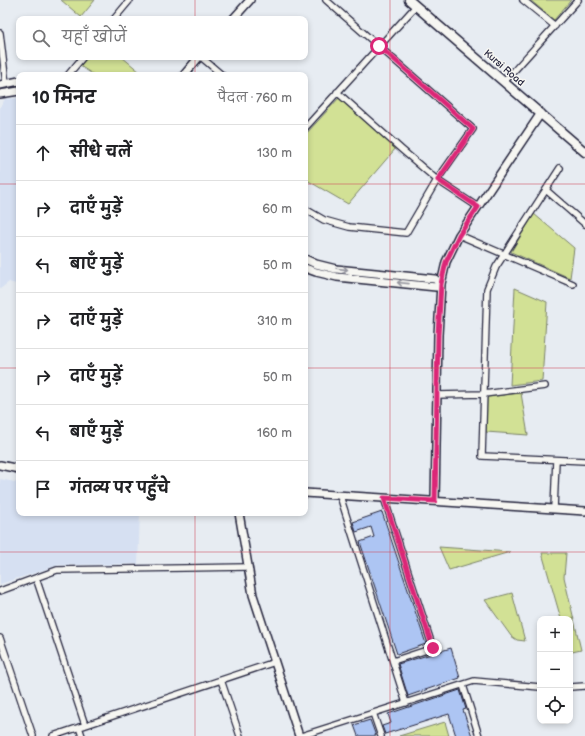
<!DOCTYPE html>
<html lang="hi">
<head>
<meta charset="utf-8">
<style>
	body { margin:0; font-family:"Balsamiq Sans","Playpen Sans Deva",sans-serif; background:#f6f6f6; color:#202124 }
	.controls { position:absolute; right:12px; bottom:12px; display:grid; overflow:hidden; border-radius:8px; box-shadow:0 2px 6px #0003 }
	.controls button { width:36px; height:36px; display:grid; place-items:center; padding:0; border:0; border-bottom:1px solid #e0e0e0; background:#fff; color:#202124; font:20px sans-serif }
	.stop { position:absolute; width:12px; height:12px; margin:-9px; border:3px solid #db2777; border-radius:50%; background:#fff }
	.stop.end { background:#db2777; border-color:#fff; box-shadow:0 1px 4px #0008 }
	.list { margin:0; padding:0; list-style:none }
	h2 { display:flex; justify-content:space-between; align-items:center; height:52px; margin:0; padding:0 16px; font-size:17px }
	h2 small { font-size:13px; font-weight:400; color:#757577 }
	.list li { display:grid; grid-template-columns:26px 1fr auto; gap:12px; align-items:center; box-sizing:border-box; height:56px; padding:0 16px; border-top:1px solid #e0e0e0 }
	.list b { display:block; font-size:15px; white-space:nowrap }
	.list em { font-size:13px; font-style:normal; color:#757577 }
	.icon { flex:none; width:22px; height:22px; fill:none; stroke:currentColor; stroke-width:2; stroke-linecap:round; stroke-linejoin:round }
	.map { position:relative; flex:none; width:585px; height:736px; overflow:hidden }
	.search { position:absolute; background:#fff; box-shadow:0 2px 6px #0003; left:16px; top:16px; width:292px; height:44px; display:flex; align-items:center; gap:10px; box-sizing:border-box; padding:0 14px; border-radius:8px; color:#757577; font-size:15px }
	.panel { position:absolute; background:#fff; box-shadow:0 2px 6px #0003; left:16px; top:72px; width:292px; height:444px; border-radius:8px }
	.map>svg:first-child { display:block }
	.built { fill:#d6e0f2 }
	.green { fill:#d2e195; stroke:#7a8268 }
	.building { fill:#adc5f3; stroke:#22223b }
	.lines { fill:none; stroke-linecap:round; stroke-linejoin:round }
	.minor-casing { stroke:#22223b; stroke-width:8 }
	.tertiary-casing { stroke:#22223b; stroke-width:10 }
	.secondary-casing { stroke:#22223b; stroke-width:11 }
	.minor { stroke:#f6f6f2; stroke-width:5.5 }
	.tertiary { stroke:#f6f6f2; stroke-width:7 }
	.secondary { stroke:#f6f6f2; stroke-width:8 }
	.oneway { stroke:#9797a0 }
	.route { stroke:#db2777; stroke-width:5 }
	.grid { fill:none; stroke:#d1495b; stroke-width:1; stroke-opacity:0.55 }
	.labels { text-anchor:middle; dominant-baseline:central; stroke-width:3; stroke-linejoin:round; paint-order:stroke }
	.street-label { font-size:10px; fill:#22223b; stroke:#f6f6f2 }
</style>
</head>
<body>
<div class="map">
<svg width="585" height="736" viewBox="0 0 585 736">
	<rect width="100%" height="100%" fill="#e7ecf2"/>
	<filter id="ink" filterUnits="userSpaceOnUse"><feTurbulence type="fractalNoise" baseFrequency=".025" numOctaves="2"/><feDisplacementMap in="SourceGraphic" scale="8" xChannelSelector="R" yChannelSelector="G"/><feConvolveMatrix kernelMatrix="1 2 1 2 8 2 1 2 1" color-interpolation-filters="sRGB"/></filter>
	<g filter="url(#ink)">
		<path class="built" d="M19,98V285L9,282L0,289V108L5,99Z
			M0,479L19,483V513H140L138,564L59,565L0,584Z"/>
		<path class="green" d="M61,0H95L81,17Z
			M530,0H571L554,20Z
			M88,57H122L140,72L138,75H94L80,66Z
			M339,98L396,148L348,204L305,179V135Z
			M534,214L574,248L570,278L511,252Z
			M515,288L547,302L542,381L510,385Z
			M521,393L528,435L486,432L487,397Z
			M439,547L510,552L449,570Z
			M542,553H566L564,577L581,650L572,652L570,646V619H561Z
			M512,593L525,641L517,640L511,636L485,600Z
			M445,722L449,736H399Z"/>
		<path class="building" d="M382,512L426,644L397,654L360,542L374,537L371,527L356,532L353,522Z
			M451,648L460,678L408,696L398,664Z
			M460,690L466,709L463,710L472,736H456L449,714L385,734L382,726L391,723L388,714Z
			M370,720L376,736H358L354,725Z"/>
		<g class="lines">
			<defs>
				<path id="minor" d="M523,0L555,26
					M114,19L130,0
					M0,33L6,84
					M201,57L222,75
					M68,75L83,57
					M504,82L578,0
					M337,92L401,149L437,180L478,207
					M305,128L416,6
					M560,168L496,267L487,289L482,456L585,461
					M546,190L585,224
					M305,209L324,220L349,227L406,233L437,180L473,129L326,0
					M459,235L573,284
					M437,395L484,394L545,386
					M340,496L406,703
					M384,498L433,648L393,661
					M554,509L556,460
					M36,578L85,725
					M0,591L57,570L248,567
					M0,638L33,736
					M221,680L240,736
					M463,685L479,736
					M570,687L585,686
					M373,713L381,736
					M79,727L82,736
					M53,736L275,662
					M301,736L474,681L540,687"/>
				<path id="tertiary" d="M233,19L250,0
					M184,75L199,57
					M0,85L19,81
					M0,94L19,91
					M305,259L316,264L336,269L435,279L441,284L436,287L337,277L316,272L305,268
					M0,465L19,469
					M305,493L585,511
					M435,501L438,335L441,284L446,262L459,235L541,113
					M239,513L253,595L299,736"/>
				<path id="secondary" d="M409,0L585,152"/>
			</defs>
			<use href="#minor" class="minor-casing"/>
			<use href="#tertiary" class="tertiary-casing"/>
			<use href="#secondary" class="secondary-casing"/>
			<use href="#minor" class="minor"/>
			<use href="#tertiary" class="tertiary"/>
			<use href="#secondary" class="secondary"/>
		</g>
		<defs><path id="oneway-shaft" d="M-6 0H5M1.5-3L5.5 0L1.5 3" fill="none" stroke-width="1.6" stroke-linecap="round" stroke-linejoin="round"/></defs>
		<g class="oneway">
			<use href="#oneway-shaft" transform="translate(342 269) rotate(7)"/>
			<use href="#oneway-shaft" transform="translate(403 283) rotate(-174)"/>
		</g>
	</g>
	<g class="lines" filter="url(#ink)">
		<path class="route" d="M379,46L473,129L438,180L478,207L459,235L446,262L441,284L438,335L435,501L384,498L433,648"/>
	</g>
	<path class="grid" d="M195,0V19M390,0V736M195,57V75M0,184H19M305,184H585M0,368H19M305,368H585M195,513V736M0,552H585"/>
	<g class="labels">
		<g class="street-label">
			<text transform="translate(504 68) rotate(41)">Kursi Road</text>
		</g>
	</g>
</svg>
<div class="controls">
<button>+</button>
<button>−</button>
<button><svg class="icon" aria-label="locate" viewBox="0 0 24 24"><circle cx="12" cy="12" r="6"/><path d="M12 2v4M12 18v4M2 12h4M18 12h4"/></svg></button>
</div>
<div class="stop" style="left:379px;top:46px"></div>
<div class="stop end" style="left:433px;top:648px"></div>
<div class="search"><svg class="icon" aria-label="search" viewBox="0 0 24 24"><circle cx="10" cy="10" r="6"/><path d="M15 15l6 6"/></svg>यहाँ खोजें</div>
<section class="panel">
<h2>10 मिनट<small>पैदल · 760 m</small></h2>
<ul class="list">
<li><svg class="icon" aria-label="ahead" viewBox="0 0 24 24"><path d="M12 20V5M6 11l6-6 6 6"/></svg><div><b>सीधे चलें</b></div><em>130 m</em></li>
<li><svg class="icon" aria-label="right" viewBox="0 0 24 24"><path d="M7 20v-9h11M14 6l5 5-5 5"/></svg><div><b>दाएँ मुड़ें</b></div><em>60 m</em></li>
<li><svg class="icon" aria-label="left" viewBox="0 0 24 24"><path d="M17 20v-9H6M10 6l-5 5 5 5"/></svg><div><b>बाएँ मुड़ें</b></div><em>50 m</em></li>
<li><svg class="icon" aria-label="right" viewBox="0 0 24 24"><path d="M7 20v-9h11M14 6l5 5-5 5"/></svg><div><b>दाएँ मुड़ें</b></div><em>310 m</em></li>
<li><svg class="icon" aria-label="right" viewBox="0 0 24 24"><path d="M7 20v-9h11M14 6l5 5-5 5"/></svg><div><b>दाएँ मुड़ें</b></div><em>50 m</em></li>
<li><svg class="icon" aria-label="left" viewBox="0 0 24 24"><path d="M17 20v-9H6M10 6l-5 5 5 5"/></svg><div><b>बाएँ मुड़ें</b></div><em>160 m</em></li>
<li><svg class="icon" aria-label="arrive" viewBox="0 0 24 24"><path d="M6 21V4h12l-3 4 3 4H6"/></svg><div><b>गंतव्य पर पहुँचे</b></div></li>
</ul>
</section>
</div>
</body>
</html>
